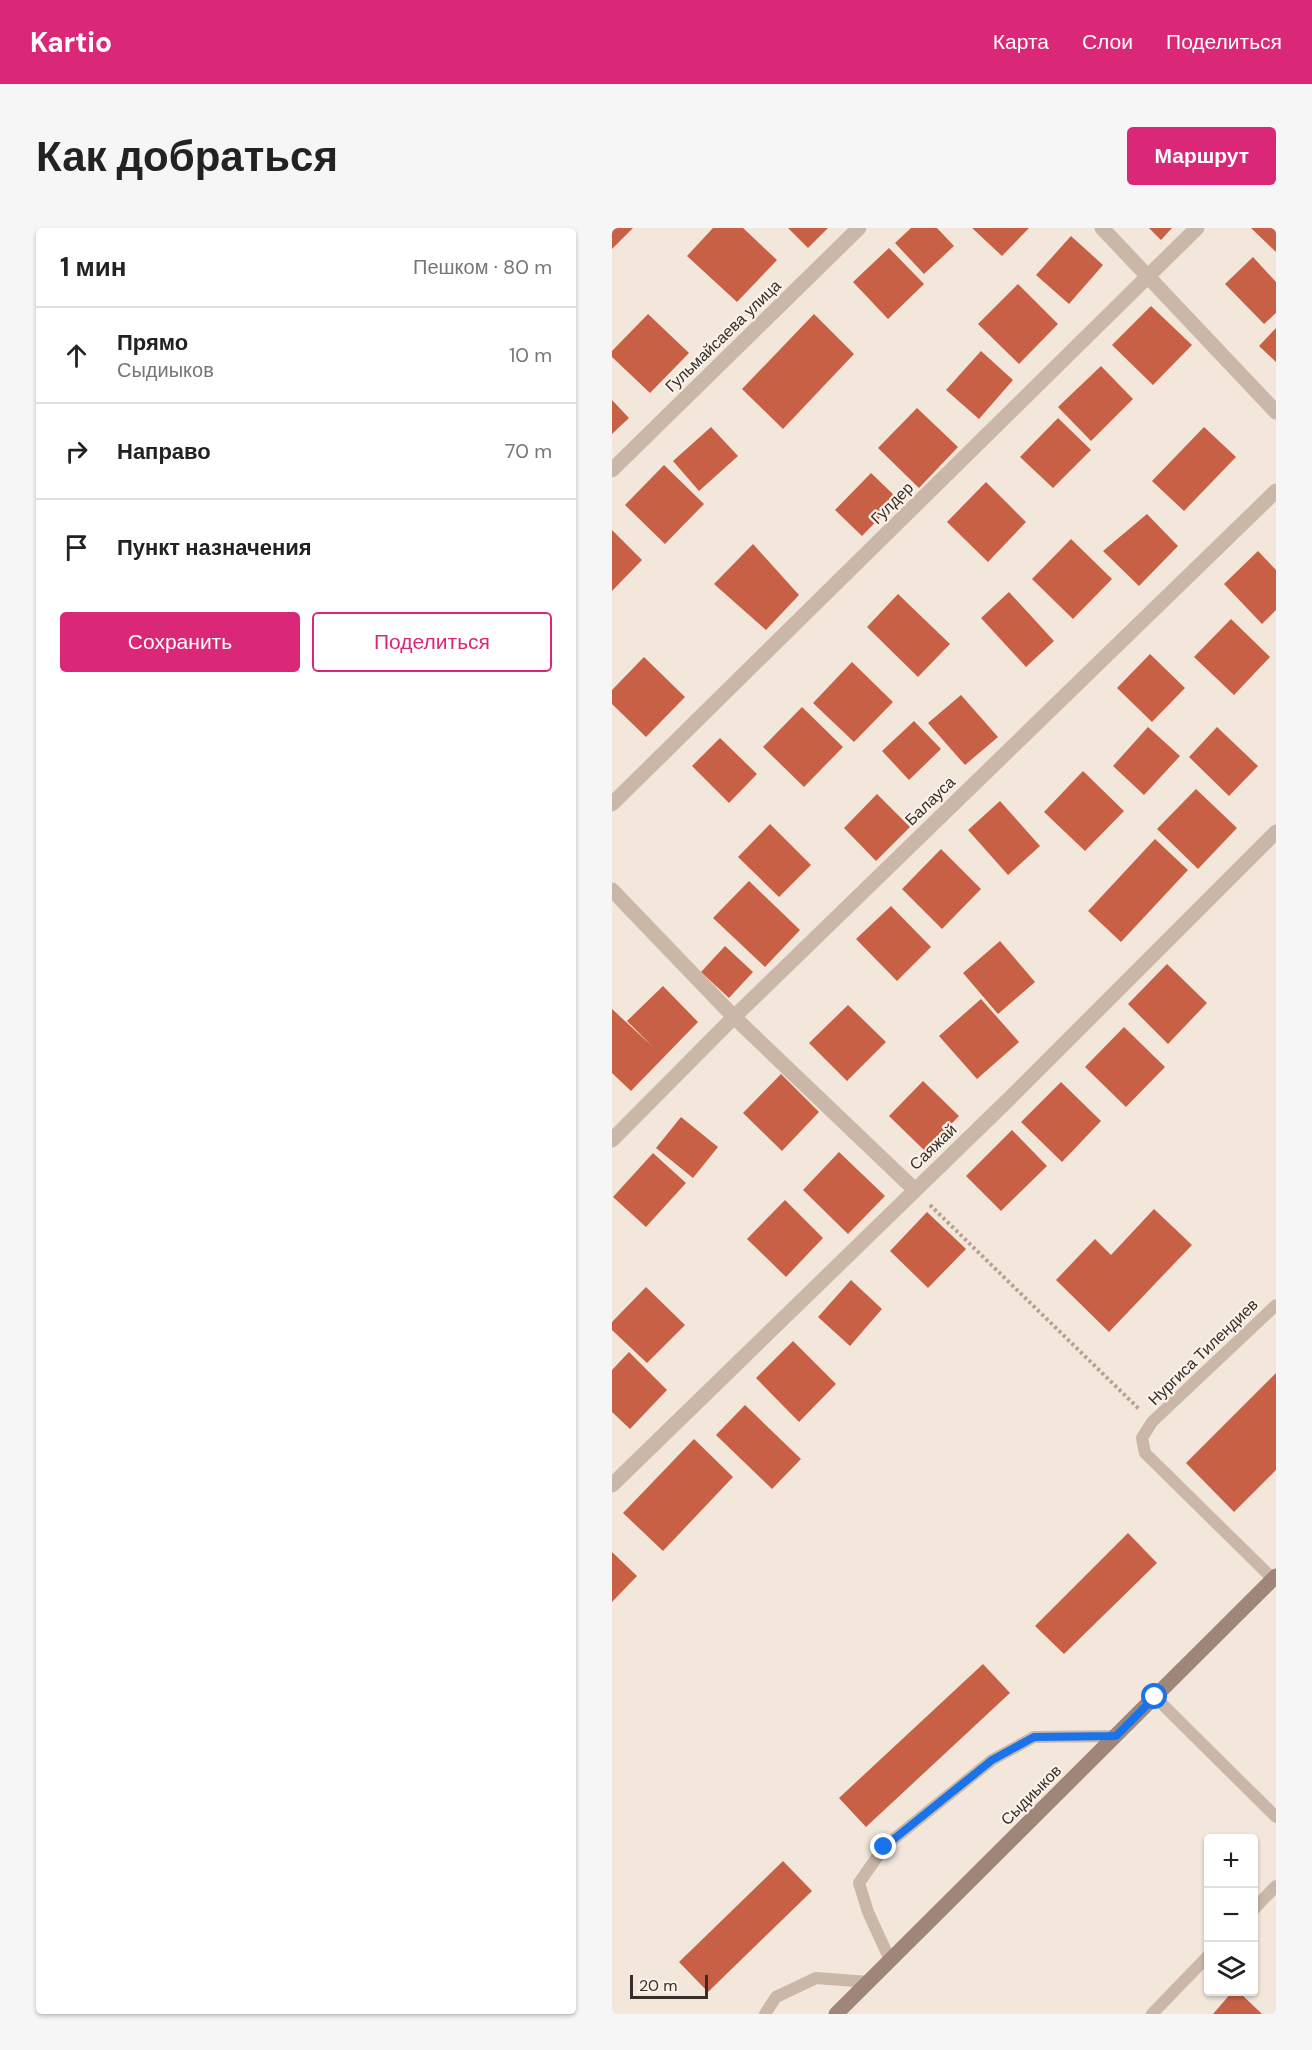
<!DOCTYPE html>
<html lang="ru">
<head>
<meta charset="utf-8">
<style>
	body { margin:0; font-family:"DM Sans",sans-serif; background:#f6f6f6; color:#222 }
	.controls { position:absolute; right:18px; bottom:18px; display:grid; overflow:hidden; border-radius:6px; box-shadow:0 2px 4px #0004 }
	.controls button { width:54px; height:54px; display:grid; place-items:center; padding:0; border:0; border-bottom:2px solid #e0e0e0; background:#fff; color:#222; font:30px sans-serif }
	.scale { position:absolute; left:18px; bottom:15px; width:78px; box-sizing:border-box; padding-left:6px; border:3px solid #382d28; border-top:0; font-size:16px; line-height:21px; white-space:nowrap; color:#382d28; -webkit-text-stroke:4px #faf2e9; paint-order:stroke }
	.stop { position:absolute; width:18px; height:18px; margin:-14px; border:4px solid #1a73e8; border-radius:50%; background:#fff }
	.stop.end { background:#1a73e8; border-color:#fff; box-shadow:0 2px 6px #0008 }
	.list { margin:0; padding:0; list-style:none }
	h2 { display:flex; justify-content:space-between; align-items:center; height:78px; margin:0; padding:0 24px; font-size:26px }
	h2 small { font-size:20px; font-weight:400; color:#767676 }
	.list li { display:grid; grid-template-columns:39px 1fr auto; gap:18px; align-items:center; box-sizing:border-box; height:96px; padding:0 24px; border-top:2px solid #e0e0e0 }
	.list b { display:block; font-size:22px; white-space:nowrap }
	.list p { margin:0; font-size:20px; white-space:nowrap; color:#767676 }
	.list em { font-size:20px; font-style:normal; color:#767676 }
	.actions { display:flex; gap:12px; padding:18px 24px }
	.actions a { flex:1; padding:14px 0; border:2px solid #db2777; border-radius:6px; text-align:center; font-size:21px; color:#db2777 }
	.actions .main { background:#db2777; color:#fff }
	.icon { flex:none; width:33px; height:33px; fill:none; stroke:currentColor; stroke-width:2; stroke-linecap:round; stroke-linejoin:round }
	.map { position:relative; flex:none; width:664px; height:1786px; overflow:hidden; border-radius:6px }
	header { display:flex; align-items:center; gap:36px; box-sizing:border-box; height:84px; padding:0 30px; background:#db2777; color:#fff }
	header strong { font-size:28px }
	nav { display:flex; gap:33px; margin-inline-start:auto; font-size:21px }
	.intro { display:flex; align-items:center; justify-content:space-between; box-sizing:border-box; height:144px; padding:0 36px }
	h1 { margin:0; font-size:42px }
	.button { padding:15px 27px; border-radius:6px; background:#db2777; color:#fff; font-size:21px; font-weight:700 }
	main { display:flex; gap:36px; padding:0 36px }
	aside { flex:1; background:#fff; border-radius:6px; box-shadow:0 2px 4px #0004 }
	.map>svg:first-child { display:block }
	.building { fill:#c86045 }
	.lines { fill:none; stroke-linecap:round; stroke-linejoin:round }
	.path { stroke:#b7a192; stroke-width:4; stroke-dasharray:3 3; stroke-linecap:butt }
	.lane { stroke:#cbb7a8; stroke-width:12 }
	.street { stroke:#cbb7a8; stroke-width:15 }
	.secondary { stroke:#9f8679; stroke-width:15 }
	.route { stroke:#1a73e8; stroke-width:8 }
	.labels { text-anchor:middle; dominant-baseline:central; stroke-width:4.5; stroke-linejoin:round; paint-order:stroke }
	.street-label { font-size:16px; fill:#382d28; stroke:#faf2e9 }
</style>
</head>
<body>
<header>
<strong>Kartio</strong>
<nav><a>Карта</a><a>Слои</a><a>Поделиться</a></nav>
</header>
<div class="intro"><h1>Как добраться</h1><a class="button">Маршрут</a></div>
<main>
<aside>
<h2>1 мин<small>Пешком · 80 m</small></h2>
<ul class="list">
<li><svg class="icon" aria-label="ahead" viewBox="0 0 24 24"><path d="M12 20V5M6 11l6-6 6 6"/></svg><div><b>Прямо</b><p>Сыдиыков</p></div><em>10 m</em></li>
<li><svg class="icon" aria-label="right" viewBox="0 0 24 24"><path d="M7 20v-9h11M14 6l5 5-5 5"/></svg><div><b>Направо</b></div><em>70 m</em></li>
<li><svg class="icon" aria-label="arrive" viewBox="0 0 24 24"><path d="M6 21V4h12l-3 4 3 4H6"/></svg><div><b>Пункт назначения</b></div></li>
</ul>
<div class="actions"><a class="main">Сохранить</a><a>Поделиться</a></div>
</aside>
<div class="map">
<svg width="664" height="1786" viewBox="0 0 664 1786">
	<rect width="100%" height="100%" fill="#f3e7dc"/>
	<path class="building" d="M0,0H21L0,21Z
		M101,0H131L165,32L125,74L75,28Z
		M176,0H216L196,20Z
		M299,0H325L342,18L312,46L283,15Z
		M360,0H417L390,28Z
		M537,0H560L549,12Z
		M639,0H664V24Z
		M459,8L491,37L457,76L424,47Z
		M277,20L312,56L276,91L241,54Z
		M641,29L664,54V85L652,96L613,56Z
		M406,56L446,96L407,136L366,96Z
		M539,78L580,117L541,157L500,117Z
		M36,86L77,125L38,165L0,129V123Z
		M202,86L242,126L171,201L130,161Z
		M664,100V134L647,118Z
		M369,123L401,152L367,191L334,162Z
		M489,138L521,171L479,213L446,179Z
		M0,172L17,190L0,206Z
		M305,180L346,219L307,260L266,220Z
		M446,190L479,222L441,260L408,229Z
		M99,199L126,228L87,263L61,233Z
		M592,199L624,229L572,283L540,253Z
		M52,237L92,276L53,316L13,277Z
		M259,245L286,271L250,308L223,282Z
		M374,254L414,294L376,334L335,294Z
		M535,286L566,318L527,358L491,323Z
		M0,302L30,332L0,363Z
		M459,311L500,351L461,391L420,351Z
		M141,316L187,367L154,402L102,356Z
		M646,323L664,342V382L650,396L612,356Z
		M397,364L442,413L414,439L369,390Z
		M286,366L338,416L306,449L255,399Z
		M619,391L658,429L622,467L582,429Z
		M538,426L573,460L540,494L505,460Z
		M32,429L73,469L34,509L0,476V462Z
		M240,434L281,474L242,514L201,475Z
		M349,467L386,509L353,537L316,495Z
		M190,479L231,519L192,559L151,519Z
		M302,493L329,521L297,552L270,523Z
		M536,499L568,528L532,567L501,538Z
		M605,499L646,538L617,568L577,529Z
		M108,510L145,546L117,575L80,538Z
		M471,543L512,583L473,623L432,584Z
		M584,561L625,600L586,641L545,601Z
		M265,566L298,599L264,633L232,600Z
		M388,573L428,618L396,647L356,602Z
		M158,596L199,637L167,669L126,629Z
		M543,611L576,642L509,714L476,683Z
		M329,621L369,661L330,701L290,661Z
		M137,653L188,702L153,739L101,690Z
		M279,678L319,719L285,753L244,711Z
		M388,713L423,754L386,786L351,745Z
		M113,718L141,744L117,770L89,744Z
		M555,736L595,775L556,816L516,776Z
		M51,758L86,794L19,863L0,845V781L41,819L15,793Z
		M369,771L407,814L365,851L327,808Z
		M236,777L274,814L235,853L197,815Z
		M512,799L553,839L514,879L473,839Z
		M169,846L207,884L170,923L131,885Z
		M311,853L347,888L313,923L277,888Z
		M449,854L489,893L450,934L409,894Z
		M69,889L106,919L81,950L44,920Z
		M400,902L435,938L389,983L354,948Z
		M227,924L273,968L236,1006L191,962Z
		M41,925L74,955L34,999L1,969Z
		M173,972L211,1010L174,1049L135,1011Z
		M542,981L580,1017L497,1104L444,1052L483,1011L499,1027Z
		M315,984L354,1021L316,1060L278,1023Z
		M239,1052L270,1081L238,1118L206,1089Z
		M34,1059L73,1097L35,1135L0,1102V1094Z
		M181,1113L224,1156L187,1194L144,1150Z
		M17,1124L55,1162L18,1201L0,1184V1142Z
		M664,1145V1242L622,1284L574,1235Z
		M133,1177L189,1231L160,1261L104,1207Z
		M82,1211L121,1249L51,1323L11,1285Z
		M516,1305L545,1335L452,1426L423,1398Z
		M0,1324L25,1348L0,1374Z
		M371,1436L398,1465L254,1599L227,1570Z
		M171,1633L200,1663L96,1764L67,1734Z
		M620,1764H627L650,1786H601Z"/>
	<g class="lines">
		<path class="path" d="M318,977L527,1181"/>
		<path class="lane" d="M661,1351L533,1225L530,1210L540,1194L664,1077
			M543,1469L664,1589
			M642,1681L664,1658
			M278,1732L256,1684L247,1655L272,1619L380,1532L422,1509L504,1508
			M153,1786L164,1769L204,1750L256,1754
			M540,1786L596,1728"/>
		<path class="street" d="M490,0L664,184
			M0,242L247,0
			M0,576L585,0
			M0,662L122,789L303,962
			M0,912L122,789L664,263
			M0,1257L397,871L664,604"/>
		<path class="secondary" d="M224,1786L664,1348"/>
	</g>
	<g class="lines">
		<path class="route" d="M272,1619L380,1532L422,1509L504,1508L543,1469"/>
	</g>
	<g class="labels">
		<g class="street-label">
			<text transform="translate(111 108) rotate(-44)">Гульмайсаева улица</text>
			<text transform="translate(280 275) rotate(-45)">Гулдер</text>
			<text transform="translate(318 573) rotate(-44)">Балауса</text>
			<text transform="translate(321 919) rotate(-44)">Саяжай</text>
			<text transform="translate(591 1124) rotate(-44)">Нургиса Тилендиев</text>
			<text transform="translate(419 1567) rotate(-45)">Сыдиыков</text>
		</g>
	</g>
</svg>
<div class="controls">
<button>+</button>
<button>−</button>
<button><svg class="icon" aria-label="layers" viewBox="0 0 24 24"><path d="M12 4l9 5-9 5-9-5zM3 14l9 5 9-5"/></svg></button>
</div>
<div class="scale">20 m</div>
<div class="stop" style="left:543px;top:1469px"></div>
<div class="stop end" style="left:272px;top:1619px"></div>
</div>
</main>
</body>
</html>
